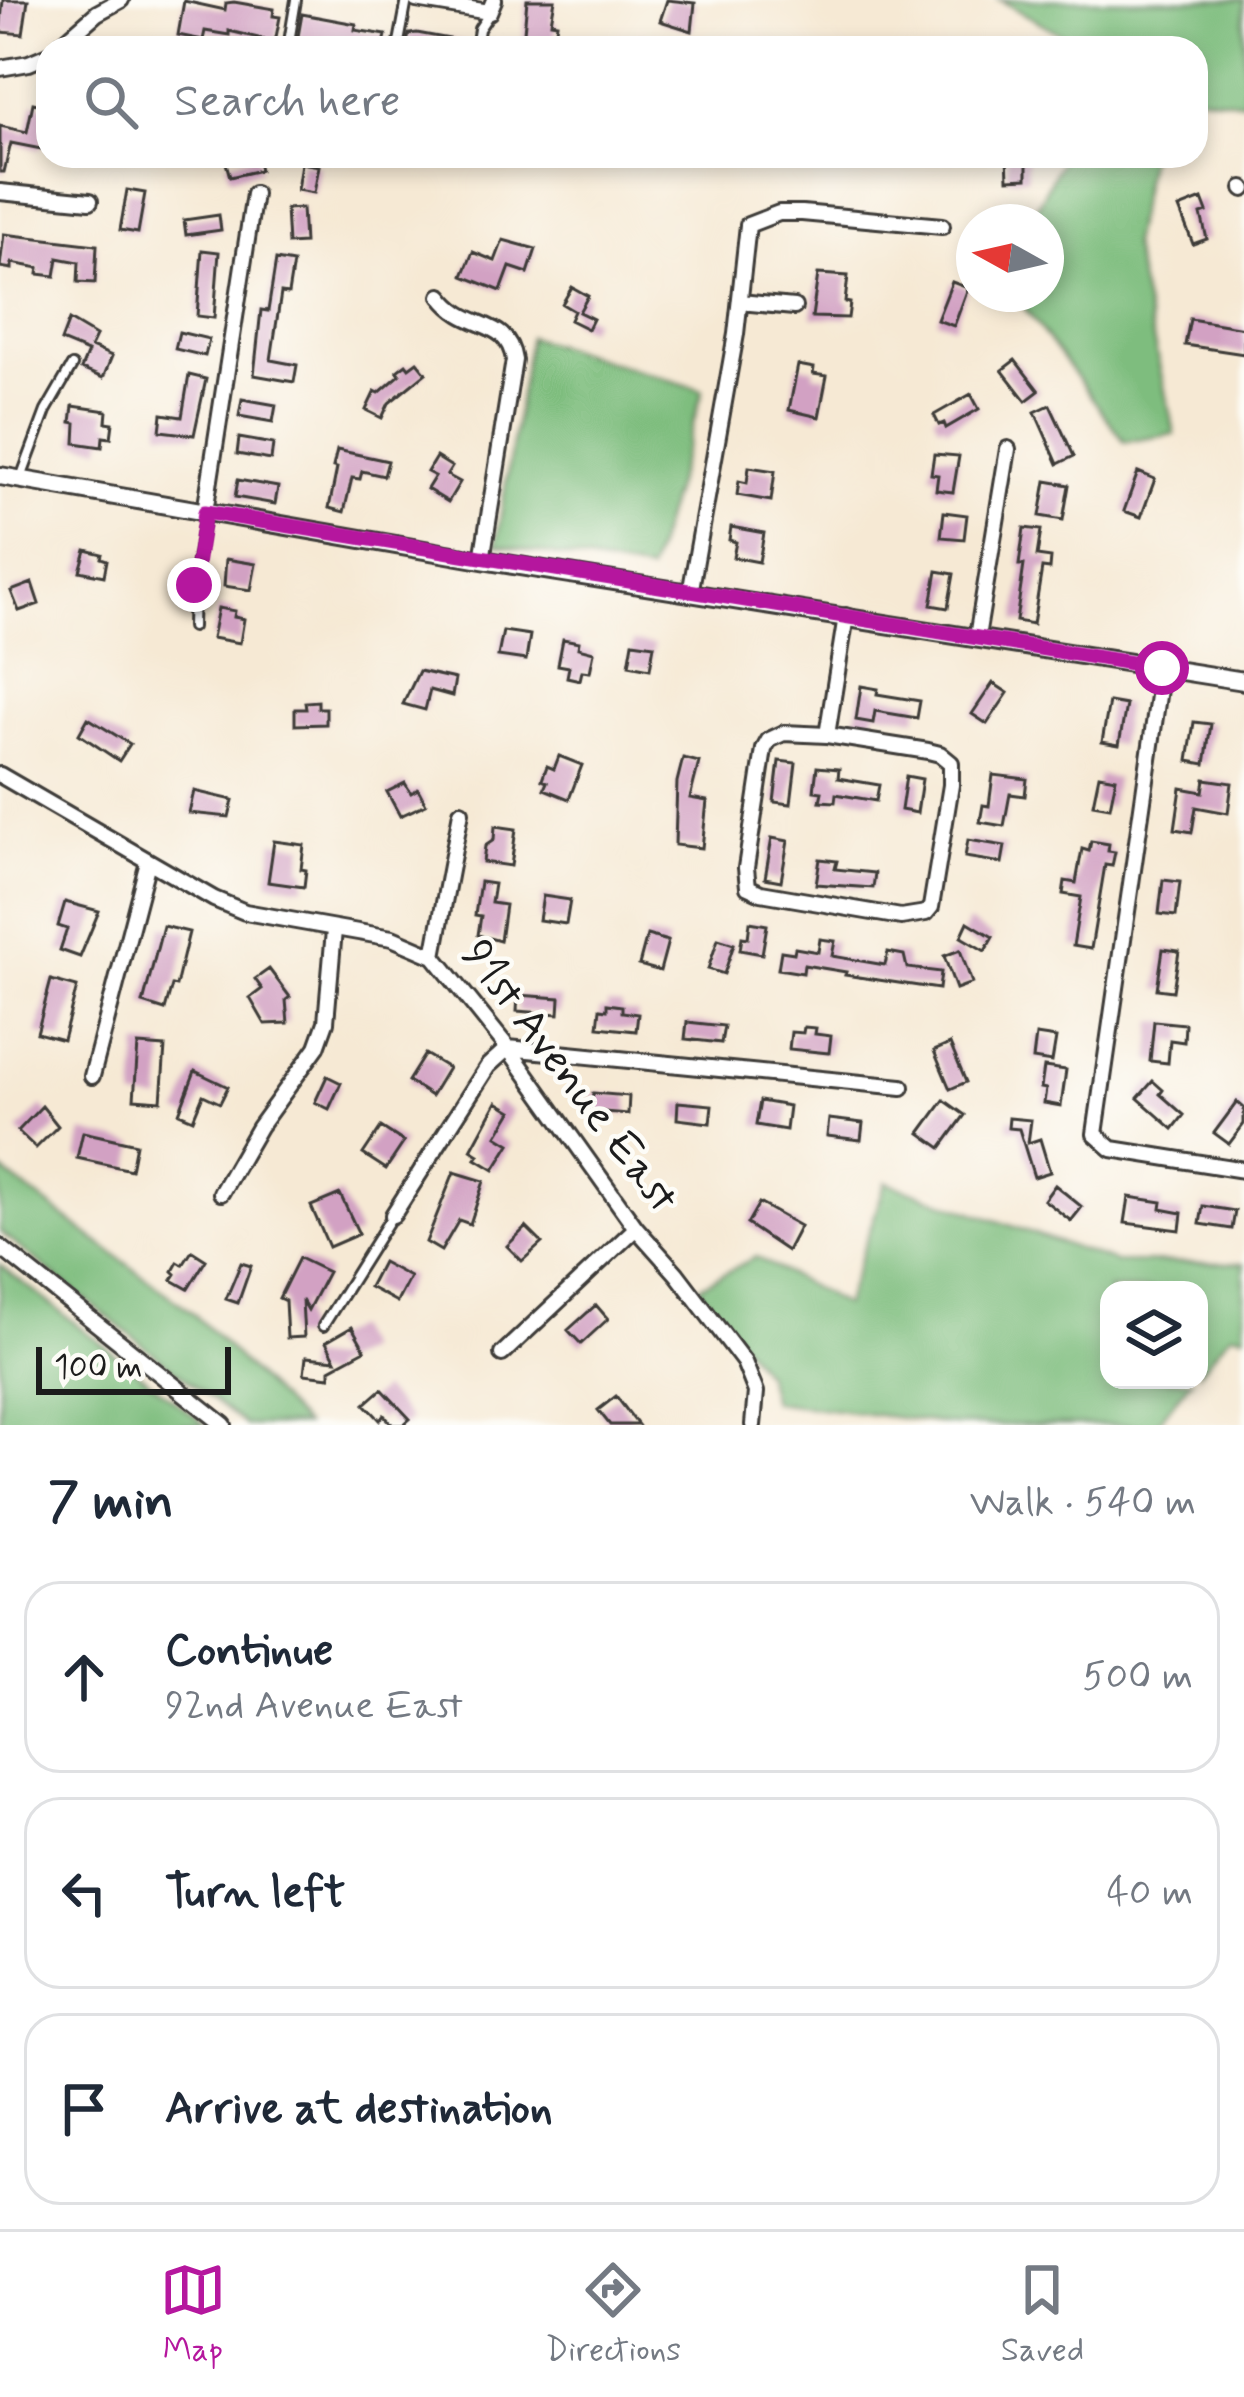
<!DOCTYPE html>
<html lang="en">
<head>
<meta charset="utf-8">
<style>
	body { margin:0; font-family:Mynerve,sans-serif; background:#f6f6f7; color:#1f2937 }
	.controls { position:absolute; right:36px; bottom:36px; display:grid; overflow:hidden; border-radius:24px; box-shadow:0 6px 18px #0003 }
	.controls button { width:108px; height:108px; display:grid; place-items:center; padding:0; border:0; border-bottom:3px solid #e0e1e3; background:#fff; color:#1f2937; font:60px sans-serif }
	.compass { position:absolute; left:956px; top:204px; width:108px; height:108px; border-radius:50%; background:#fff; box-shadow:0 6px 18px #0003; rotate:278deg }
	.scale { position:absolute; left:36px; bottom:30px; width:195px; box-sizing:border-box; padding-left:12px; border:6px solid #1c1c1c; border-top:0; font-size:33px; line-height:42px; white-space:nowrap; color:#1c1c1c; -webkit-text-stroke:9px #fdfcf7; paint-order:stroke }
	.stop { position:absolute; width:36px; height:36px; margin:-27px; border:9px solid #b5179e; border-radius:50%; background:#fff }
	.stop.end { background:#b5179e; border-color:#fff; box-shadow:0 3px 12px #0008 }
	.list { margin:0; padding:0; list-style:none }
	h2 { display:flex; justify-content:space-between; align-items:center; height:156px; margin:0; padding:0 48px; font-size:51px }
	h2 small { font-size:39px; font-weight:400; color:#747a83 }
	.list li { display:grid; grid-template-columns:78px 1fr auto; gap:36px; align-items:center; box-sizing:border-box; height:192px; margin:0 24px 24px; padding:0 24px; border:3px solid #e0e1e3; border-radius:36px }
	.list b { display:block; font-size:45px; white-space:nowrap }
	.list p { margin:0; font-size:39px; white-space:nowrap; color:#747a83 }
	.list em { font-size:39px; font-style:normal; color:#747a83 }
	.icon { flex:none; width:66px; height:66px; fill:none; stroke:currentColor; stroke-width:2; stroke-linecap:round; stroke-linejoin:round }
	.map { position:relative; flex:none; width:1244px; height:1425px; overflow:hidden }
	.search { position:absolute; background:#fff; box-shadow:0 6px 18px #0003; left:36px; right:36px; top:36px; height:132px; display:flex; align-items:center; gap:30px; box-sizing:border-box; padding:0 42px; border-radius:36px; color:#747a83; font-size:45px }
	.sheet { height:804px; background:#fff }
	nav { display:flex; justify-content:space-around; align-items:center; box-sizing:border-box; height:168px; border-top:3px solid #e0e1e3; background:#fff; font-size:33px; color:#747a83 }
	nav a { display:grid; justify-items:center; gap:6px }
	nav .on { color:#b5179e }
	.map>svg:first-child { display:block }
	.forest { fill:#7ebd7e; stroke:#4d6c4d; stroke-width:3 }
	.building { fill:#d2a1c3 }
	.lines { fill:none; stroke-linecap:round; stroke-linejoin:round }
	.service-casing { stroke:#3d3b38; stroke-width:14 }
	.minor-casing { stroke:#3d3b38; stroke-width:20 }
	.tertiary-casing { stroke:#3d3b38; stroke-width:22 }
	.service { stroke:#fff; stroke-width:8 }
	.minor { stroke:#fff; stroke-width:14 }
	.tertiary { stroke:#fff; stroke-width:16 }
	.route { stroke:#b5179e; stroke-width:15 }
	.labels { text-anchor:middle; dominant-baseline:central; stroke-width:9; stroke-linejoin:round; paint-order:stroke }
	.street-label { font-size:45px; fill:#1c1c1c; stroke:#fdfcf7 }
</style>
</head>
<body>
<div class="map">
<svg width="1244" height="1425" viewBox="0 0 1244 1425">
	<rect width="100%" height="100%" fill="#fdfcf7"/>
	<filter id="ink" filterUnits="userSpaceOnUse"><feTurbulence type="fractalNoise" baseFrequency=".00833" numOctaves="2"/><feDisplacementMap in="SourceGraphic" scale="24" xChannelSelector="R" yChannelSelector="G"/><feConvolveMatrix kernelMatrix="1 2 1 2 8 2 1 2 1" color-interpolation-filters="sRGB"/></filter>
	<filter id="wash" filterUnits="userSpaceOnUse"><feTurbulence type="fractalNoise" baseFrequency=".004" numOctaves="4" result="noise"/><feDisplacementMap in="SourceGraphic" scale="48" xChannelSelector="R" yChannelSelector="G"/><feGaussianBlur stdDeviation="2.7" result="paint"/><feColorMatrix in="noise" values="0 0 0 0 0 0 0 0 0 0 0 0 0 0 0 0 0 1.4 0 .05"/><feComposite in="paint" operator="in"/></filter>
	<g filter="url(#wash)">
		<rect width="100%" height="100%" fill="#f6e9d4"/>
		<path class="forest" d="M1000,0H1244V102L1196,95V48H1086Z
			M1063,156H1149L1131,244L1175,434L1125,442L1014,294H1046V222H1029Z
			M529,337L703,390L649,572L496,545Z
			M0,1169L193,1313L304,1425H245L12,1242L0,1232Z
			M886,1182L1115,1262L1244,1263V1335L1231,1333L1199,1372V1290H1109V1380H1192L1155,1425H955L772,1402L765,1374L698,1287L756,1257L844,1305Z
			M0,1264L13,1275L206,1425H0Z"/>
		<g id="blocks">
			<path class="building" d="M3,0H28L23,34L0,32Z
				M527,0H555L551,22L557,23L553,48L523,43Z
				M667,0L695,3L692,31L660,21Z
				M184,1L225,10L226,3L234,2L274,9L273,16L280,17L275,42L229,31V35L205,31L203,40L178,35Z
				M302,14L356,24L355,30L386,35L383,48H296Z
				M417,33L466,42L465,48H406L409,34Z
				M33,103L47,106L41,149L11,143L4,172H0V126L27,132Z
				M257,156L260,170L230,177L226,163Z
				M1007,156H1027V178L1008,179Z
				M301,163L319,166L314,193L297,190Z
				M127,190L145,193L138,233L120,230Z
				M1202,199L1207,212L1201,214L1207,239L1193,244L1179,208Z
				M302,208L304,243L288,244L286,209Z
				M219,215L221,230L186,235L184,220Z
				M4,234L97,245L95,283L78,282L79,262L58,258L55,276L38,274L39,268L12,263V269L0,267Z
				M503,240L536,249L528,273L510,267L501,291L463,276L473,252L495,261Z
				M202,250L219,252L214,318L197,316Z
				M276,260L293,263L288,294L281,293L271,360L297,365L294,382L254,375L261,310L268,311Z
				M818,274L848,276L845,302L850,303L848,318L812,317Z
				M952,282L968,288L954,326L937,320Z
				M572,287L588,296L579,312L593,319L588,329L570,320L574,311L562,304Z
				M1190,319L1244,328V354L1185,345Z
				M69,320L96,336L91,347L112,356L103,378L81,369L88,352L61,341Z
				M179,332L209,339L205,356L175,349Z
				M1015,360L1039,391L1026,401L1002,370Z
				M417,362L426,373L389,403L382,418L366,410L375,391L379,393L400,375L397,371L406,364L409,368Z
				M798,365L814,368L813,374L827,376L819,417L789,410Z
				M189,375L206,379L194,435L160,431L162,414L182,417Z
				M971,394L979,409L946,428L944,423L939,425L934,415Z
				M242,399L276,405L273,422L239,416Z
				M1050,405L1074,456L1058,464L1035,412Z
				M73,406L107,411L106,422L113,423L111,438L103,437L102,447L75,443L76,423L71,422Z
				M239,438L273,444L271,460L237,454Z
				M337,450L388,461L384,476L362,471L360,479L352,478L344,512L329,508L337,468L333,467Z
				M934,454L959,456L953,492L936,490L938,475L931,474Z
				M436,457L452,467L447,475L460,482L448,502L427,489L435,476L427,472Z
				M749,467L775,471L771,501L737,495L739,481L747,483Z
				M1138,472L1155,479L1141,517L1124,511Z
				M238,480L278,487L275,504L235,497Z
				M1046,481L1069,485L1063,520L1040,516Z
				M944,512L967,515L964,539L941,537Z
				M731,527L764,533L759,562L733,557L736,542L729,540Z
				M1024,528L1041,530L1037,556L1051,558L1050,569L1042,568L1033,624L1016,621L1024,565H1019Z
				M86,550L102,554L101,558L107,560L104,576L80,571Z
				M226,559L256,564L251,590L224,586Z
				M937,571L954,574L948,608L931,605Z
				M32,583L39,604L19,611L11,591Z
				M218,608L235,611L234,617L244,619L240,643L212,638Z
				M503,631L530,635L526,660L498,656Z
				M563,639L579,642L578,648L594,652L590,672L582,671L580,680L567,677L569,667L558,665Z
				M633,642L654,645L650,669L629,665Z
				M419,671L455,679L452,696L430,690L425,710L403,704Z
				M993,683L1008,693L987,724L972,714Z
				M861,686L878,689L877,694L920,701L917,718L875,711L873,723L856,720Z
				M318,701V708H326V724L295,725V709H306L305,702Z
				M1109,702L1126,705L1119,745L1102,742Z
				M88,718L130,744L119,761L79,734Z
				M1194,722L1211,724L1205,764L1188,761Z
				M559,756L582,765L569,799L544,789L547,782L542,780L547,766L554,769Z
				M683,758L699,762L690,798L707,801L702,848L675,845L677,782Z
				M779,761L796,763L791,804L774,802Z
				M817,767L839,769L838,778L879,785L876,801L836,794L835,802L820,801L822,792L814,791Z
				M993,775L1027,779L1025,796L1010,794L1004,826L980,822L983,805L989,806Z
				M1099,775L1116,778L1110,807L1093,804Z
				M906,776L922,779L917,813L901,810Z
				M1205,779L1232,783L1228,813L1196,807L1192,832L1175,829L1181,788L1203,792Z
				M405,783L411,793L418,789L426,804L400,816L387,792Z
				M194,791L233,800L229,817L189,813Z
				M495,826L516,829L511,866L483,862L485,846L494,840Z
				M772,838L788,841L781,881L765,878Z
				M968,840L1005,846L1002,863L965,857Z
				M274,841L304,845L301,869L306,870L304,887L268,882Z
				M1091,841L1109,844L1108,851L1115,852L1112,866L1105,865L1091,949L1073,946L1081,897L1063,894L1065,881L1076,883L1082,849L1089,851Z
				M820,859L837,861L835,869L875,873L873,888L816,884Z
				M1163,880L1180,882L1176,916L1159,914Z
				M480,882L494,884L491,903L505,905L500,941L478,935L481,916L475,915Z
				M543,896L570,900L566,924L539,920Z
				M65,902L99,911L80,957L60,950L67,929L58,926Z
				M750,922L767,925L762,954L740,950L742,937L748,938Z
				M968,922L993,937L985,951L961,937Z
				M163,926L189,932L176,986L172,985L165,1010L143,1003Z
				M647,935L668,941L660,971L639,965Z
				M718,939L734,944L724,974L708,969Z
				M820,939L835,941L832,956L885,965L888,952L904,955L907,968L941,972L939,989L845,975L846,972L804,965L803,973L778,969L781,951L794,953L795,948L818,952Z
				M1163,949L1179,951L1173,991L1157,989Z
				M960,950L972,983L956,989L944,956Z
				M269,969L290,997L286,1000L288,1023L265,1024L250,998L262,989L255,979Z
				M51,980L77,987L63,1040L37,1033Z
				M518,995L560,998L559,1014L517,1011Z
				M607,1004L622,1006V1012L638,1014L636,1031L598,1027L600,1009L607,1010Z
				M1154,1021L1185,1024L1184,1042L1170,1040L1168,1063L1150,1061Z
				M687,1022L724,1026L721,1043L685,1039Z
				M804,1027L816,1028L815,1034L831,1036L829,1053L789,1049L791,1032L803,1033Z
				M1036,1035L1056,1038L1052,1062L1033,1059Z
				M950,1044L966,1082L950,1089L934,1051Z
				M138,1045L165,1047L161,1101L134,1099Z
				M425,1054L448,1068L431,1096L408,1081Z
				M1044,1067L1066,1070L1061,1106L1044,1103L1046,1089L1041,1088Z
				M195,1071L228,1087L220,1103L203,1095L193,1119L179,1113Z
				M327,1076L341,1083L329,1109L315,1102Z
				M1153,1081L1163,1090L1160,1094L1184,1115L1173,1129L1138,1098Z
				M593,1093L629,1096L628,1114L591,1111Z
				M944,1100L965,1115L941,1148L920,1133Z
				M760,1101L789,1106L786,1130L756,1125Z
				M497,1102L512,1111L497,1136L510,1144L494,1170L476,1159L479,1155L471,1150Z
				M678,1102L712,1105L710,1123L677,1119Z
				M1237,1102L1244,1108V1124L1229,1144L1214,1133Z
				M42,1106L58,1126L36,1148L18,1131Z
				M1009,1118L1031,1120L1028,1143L1040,1139L1050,1172L1034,1177L1019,1129L1008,1128Z
				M829,1119L863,1123L861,1140L827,1136Z
				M381,1127L404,1142L386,1169L363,1154Z
				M83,1132L136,1144L131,1170L77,1158Z
				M454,1172L484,1181L470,1224L459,1220L441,1251L426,1242Z
				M1055,1185L1082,1207L1071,1221L1044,1200Z
				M340,1194L359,1234L329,1247L311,1206Z
				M1129,1197L1162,1202L1161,1209L1182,1213L1180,1230L1125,1223Z
				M759,1203L800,1226L787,1251L747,1224Z
				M1203,1206L1235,1211L1232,1229L1200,1224Z
				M526,1227L542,1243L522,1261L507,1246Z
				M192,1251L206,1260L188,1289L172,1280L176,1274L173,1271L178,1262L183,1265Z
				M299,1258L328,1272L308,1310L302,1300L304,1337L287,1338L285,1301L279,1298Z
				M382,1262L410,1277L397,1302L369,1287Z
				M241,1263L251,1266L238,1303L226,1299Z
				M596,1305L608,1319L581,1344L568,1330Z
				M352,1327L365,1350L330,1369V1377L304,1374L306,1357L336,1360L326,1342Z
				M382,1389L410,1419L403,1425H393L384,1415L380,1420L365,1404Z
				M616,1396L638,1425H610L598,1410Z"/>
		</g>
	</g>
	<g filter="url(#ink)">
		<use href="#blocks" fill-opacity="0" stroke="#3d3b38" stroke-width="3"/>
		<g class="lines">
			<defs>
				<path id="service" d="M288,48L296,0
					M398,48L407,0
					M476,48L479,29L489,14
					M21,478L46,411L72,366
					M192,627L193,585L205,514
					M323,1326L392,1216"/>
				<path id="minor" d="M416,0L489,12L494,0
					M57,48L97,13L121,0
					M0,68L29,63L48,55
					M1243,188L1244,189
					M0,192L90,201
					M441,296C468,333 507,316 514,360L482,560
					M740,302L794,307
					M205,512L254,194
					M690,594L736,334L748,225L779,213H802L942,226
					M977,637L1008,449
					M1162,668L1095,1134L1112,1149L1244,1170
					M784,733L827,735L928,751L940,754L951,763V785L931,907L926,913L901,917L761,893L748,887L746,868L764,749L769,740Z
					M827,735L846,616
					M0,775L214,899L245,912L392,938L434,956L508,1048L636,1228L677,1274L744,1362L756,1392L753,1425
					M434,956L461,812
					M92,1076L148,862
					M221,1193L259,1127L317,1047L326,1022L334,930
					M393,1215L488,1066L508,1048L902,1087
					M0,1247L224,1425
					M502,1354L636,1228"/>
				<path id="tertiary" d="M0,476L482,560L1244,681"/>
			</defs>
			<use href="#service" class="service-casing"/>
			<use href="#minor" class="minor-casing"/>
			<use href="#tertiary" class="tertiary-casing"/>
			<use href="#service" class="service"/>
			<use href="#minor" class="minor"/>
			<use href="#tertiary" class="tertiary"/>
		</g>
	</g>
	<g class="lines" filter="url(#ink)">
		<path class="route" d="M194,585L205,512L1162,668"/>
	</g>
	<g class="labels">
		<g class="street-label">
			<text transform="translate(569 1077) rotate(53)">91st Avenue East</text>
		</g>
	</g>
</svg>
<div class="controls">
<button><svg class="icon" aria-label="layers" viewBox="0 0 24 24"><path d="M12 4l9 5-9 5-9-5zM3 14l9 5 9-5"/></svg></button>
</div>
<svg class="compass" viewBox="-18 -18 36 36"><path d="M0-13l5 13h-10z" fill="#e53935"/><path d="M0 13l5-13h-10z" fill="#747a83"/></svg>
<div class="scale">100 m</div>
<div class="stop" style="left:1162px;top:668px"></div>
<div class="stop end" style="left:194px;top:585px"></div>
<div class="search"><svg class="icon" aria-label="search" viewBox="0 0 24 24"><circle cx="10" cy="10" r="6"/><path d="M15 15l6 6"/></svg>Search here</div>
</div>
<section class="sheet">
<h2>7 min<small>Walk · 540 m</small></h2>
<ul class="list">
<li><svg class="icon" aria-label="ahead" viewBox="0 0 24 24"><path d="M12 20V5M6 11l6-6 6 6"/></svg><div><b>Continue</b><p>92nd Avenue East</p></div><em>500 m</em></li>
<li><svg class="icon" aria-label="left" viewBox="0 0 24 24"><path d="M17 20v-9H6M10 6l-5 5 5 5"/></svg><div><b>Turn left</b></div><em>40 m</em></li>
<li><svg class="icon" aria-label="arrive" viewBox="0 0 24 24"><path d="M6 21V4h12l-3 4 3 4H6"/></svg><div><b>Arrive at destination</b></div></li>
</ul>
</section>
<nav>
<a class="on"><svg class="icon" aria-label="map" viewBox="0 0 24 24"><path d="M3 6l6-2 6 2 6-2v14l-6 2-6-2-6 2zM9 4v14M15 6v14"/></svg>Map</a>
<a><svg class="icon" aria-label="directions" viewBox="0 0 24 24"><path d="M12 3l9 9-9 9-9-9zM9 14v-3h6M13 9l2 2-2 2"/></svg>Directions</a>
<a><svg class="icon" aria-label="saved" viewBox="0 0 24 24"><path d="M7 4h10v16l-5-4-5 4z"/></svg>Saved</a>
</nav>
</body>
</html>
